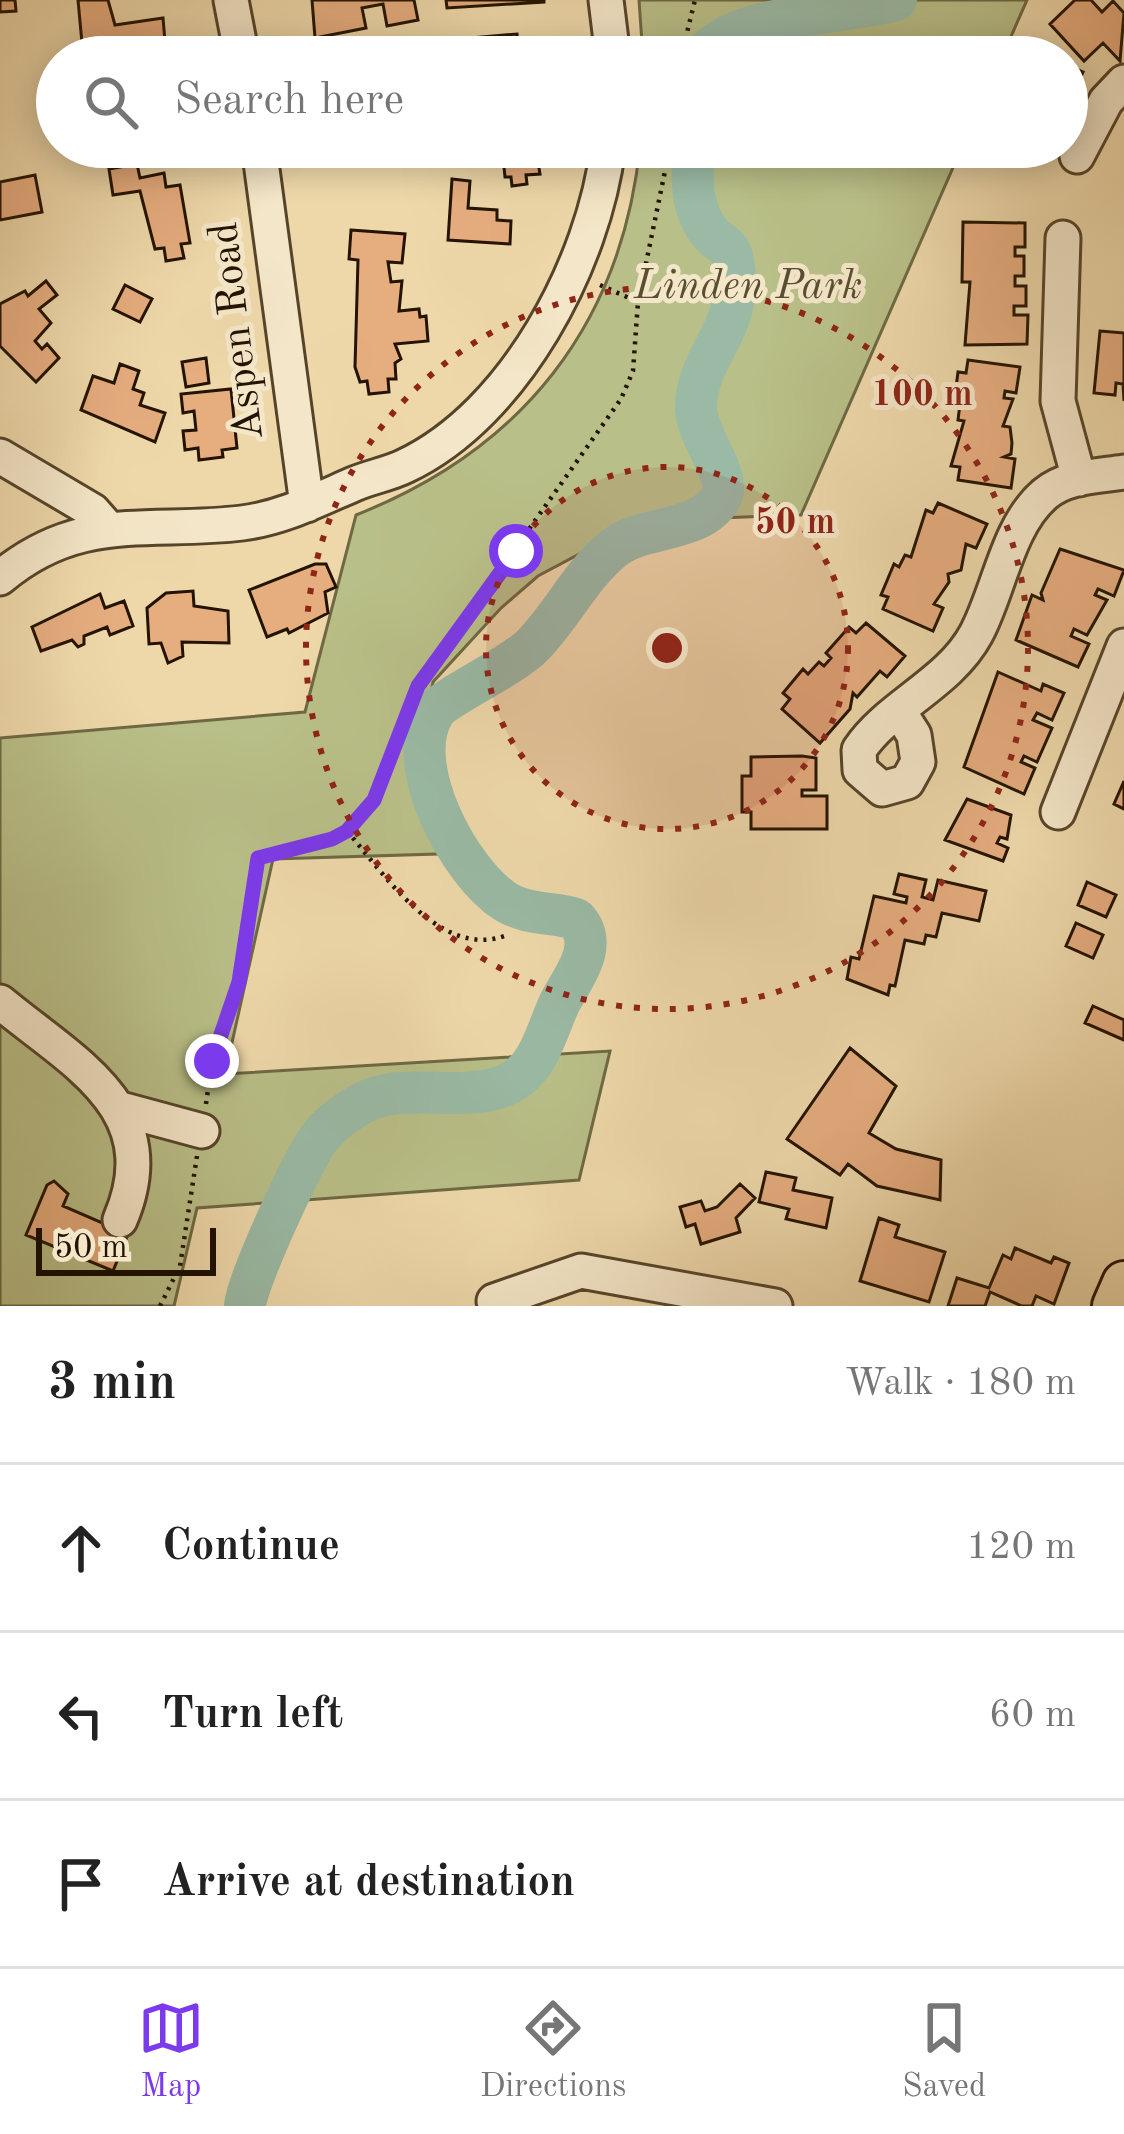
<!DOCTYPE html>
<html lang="en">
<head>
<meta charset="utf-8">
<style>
	body { margin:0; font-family:"Old Standard TT",serif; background:#f2f2f2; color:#222 }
	.scale { position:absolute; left:36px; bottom:30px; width:180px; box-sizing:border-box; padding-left:12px; border:6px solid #231300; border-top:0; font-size:33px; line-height:42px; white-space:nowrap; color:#231300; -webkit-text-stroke:9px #f4e6c8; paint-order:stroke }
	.stop { position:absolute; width:36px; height:36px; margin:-27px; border:9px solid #7c3aed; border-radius:50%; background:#fff }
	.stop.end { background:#7c3aed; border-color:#fff; box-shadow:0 3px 12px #0008 }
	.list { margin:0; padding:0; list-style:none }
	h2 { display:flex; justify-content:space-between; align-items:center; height:156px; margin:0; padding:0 48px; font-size:51px }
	h2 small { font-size:39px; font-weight:400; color:#767676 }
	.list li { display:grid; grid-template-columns:78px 1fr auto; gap:36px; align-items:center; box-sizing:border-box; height:168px; padding:0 48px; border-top:3px solid #e0e0e0 }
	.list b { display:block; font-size:45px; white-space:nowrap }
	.list em { font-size:39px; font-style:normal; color:#767676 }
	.icon { flex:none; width:66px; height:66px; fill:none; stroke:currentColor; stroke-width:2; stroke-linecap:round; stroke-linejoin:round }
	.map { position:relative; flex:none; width:1124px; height:1306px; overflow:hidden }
	.search { position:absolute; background:#fff; box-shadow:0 6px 30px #0003; left:36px; right:36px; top:36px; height:132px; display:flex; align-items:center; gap:30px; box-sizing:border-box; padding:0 42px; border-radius:66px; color:#767676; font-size:45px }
	.sheet { height:660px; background:#fff }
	nav { display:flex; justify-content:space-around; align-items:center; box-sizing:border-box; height:168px; border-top:3px solid #e0e0e0; background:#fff; font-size:33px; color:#767676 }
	nav a { display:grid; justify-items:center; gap:6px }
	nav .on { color:#7c3aed }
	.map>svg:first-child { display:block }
	.green { fill:#b9bf88; stroke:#6e6944; stroke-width:3 }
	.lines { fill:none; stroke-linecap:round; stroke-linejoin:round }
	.river { stroke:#9abaa5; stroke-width:42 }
	.building { fill:#e6ad7f; stroke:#231300; stroke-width:3 }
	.minor-casing { stroke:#56442a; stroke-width:39 }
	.major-casing { stroke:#231300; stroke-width:48 }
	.path { stroke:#231300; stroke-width:4.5; stroke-dasharray:3 6; stroke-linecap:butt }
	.minor { stroke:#f4e6c8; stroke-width:33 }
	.major { stroke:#eed8aa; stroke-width:42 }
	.route { stroke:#7c3aed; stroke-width:15 }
	.ring { fill:none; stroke:#8f2418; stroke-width:6; stroke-dasharray:6 12 }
	.labels { text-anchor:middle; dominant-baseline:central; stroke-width:10; stroke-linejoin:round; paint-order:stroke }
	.park-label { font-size:42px; font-style:italic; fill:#584f30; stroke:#f4e6c8 }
	.street-label { font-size:42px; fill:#231300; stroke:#f4e6c8 }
	.centre { fill:#8f2418; stroke:#f4e6c8; stroke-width:6 }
	.ring-label { font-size:36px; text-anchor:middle; font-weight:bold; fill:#8f2418; stroke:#f4e6c8; stroke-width:10; stroke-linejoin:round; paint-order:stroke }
</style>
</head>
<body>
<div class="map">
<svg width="1124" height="1306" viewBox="0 0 1124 1306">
	<rect width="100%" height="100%" fill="#eed8aa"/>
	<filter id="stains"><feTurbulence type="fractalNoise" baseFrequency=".00167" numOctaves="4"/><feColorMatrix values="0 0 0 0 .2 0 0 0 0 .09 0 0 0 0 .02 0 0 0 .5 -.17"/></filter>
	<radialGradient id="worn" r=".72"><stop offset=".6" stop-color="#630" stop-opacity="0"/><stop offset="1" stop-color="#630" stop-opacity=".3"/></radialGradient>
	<path class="green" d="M639,0H1027L1002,57H643Z
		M640,147H962L801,515L693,519L587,550L538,576L501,608L433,682L426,719L433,799L444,828L469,853L273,859L225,1074L610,1051L579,1180L197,1208L174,1306H0V738L305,712L356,515C521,450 621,326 640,147Z"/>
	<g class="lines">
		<path class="river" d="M704,57C727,14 850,14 896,0
			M245,1306C247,1280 303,1160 319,1138C328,1126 341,1116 354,1108C396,1079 451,1102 498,1088C539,1075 544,1036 560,1002C573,977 600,946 576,919C553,912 527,915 506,902C460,873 400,763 435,711C446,696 510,668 532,646C562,616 581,574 614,548C643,525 699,533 720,499C734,476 695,437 696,406C698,351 745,330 733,260C730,245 720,244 711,234C690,209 692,178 693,147"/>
	</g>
	<path class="building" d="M0,0H15L16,11L0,12Z
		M78,0H108L115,25L163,18L166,53L83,54Z
		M312,0H414L418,20L387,26L383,4L362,8L366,28L315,38Z
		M446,0H544V2L447,8Z
		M1075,0H1091L1102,12L1113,1L1124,13L1120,61L1103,43L1084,61L1050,24Z
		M517,34L519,55L532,57H460L458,39Z
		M378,47L379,57H327L362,53L361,49Z
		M420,48L421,57H389L388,51Z
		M1067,65L1083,72L1070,99L1078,102L1067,126Z
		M502,147H549L550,161L538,162L540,174L526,175L527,184L512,186L511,177H505Z
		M137,164L140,178L164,173L166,187L180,185L190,243L181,244L184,258L166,261L164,248L155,249L140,191L113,195L109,169Z
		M35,175L42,212L0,220V182Z
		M452,179L470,181L468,208L497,210V220L511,221L510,244L448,240Z
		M963,222L1025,223V247H1015V256H1024V276H1015V286H1026V306H1014V315H1028L1027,344L965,345L970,282H962Z
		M351,230L405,234L402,263L388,262L391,282L402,281L399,311L419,309L420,317L426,316L428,341L395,344L401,359L395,363L396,379H388L389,392L369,394L367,381L360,382L355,367L358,260L349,259Z
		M46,281L57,295L39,309L51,323L35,341L42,349L47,344L59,358L36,382L0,346V304L25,291L28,296Z
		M125,285L152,299L140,322L113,309Z
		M1100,331L1124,333V401L1123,384L1116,383L1115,395L1094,393Z
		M206,358L209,383L186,387L182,362Z
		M968,360L1020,367L1016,393L1005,391L1004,398L1013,399L1003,426L1010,427L1012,443L1011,454L1004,457L1015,459L1011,488L958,480L960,467L951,466L964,421L958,420L960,404L954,403L958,372L966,373Z
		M120,364L139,371L133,389L144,393L140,405L165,413L155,442L81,410L93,376L114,383Z
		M231,389L237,448L222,450L223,457L199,460L198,448L185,450L183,431L196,430L194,411L183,413L181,394Z
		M938,503L987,524L976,548L966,544L961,570L948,574L949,582L934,604L943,608L933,631L883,609L888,597L881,595L894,564L899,567L905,555L911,557L926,510L933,513Z
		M1060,549L1124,570L1114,596L1098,589L1095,595L1107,600L1087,635L1074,629L1071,636L1089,644L1078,667L1016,640L1032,595L1043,600L1041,593Z
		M315,564H326L336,587L325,592L328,613L289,633L287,629L267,637L249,590Z
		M193,591L194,606L228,611L229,643L182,642L183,656L168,663L161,643L149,644L147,608L166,593Z
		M100,594L105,608L124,601L133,626L110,635L107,627L84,636V644L78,647L72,640L41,651L32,627Z
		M866,623L905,656L887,677L880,671L857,697L853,693L850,709L820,743L782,709L790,699L783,693L803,669L808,674L819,662L824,666L831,658L826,653L849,627L856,633Z
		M998,672L1041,691L1043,684L1064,693L1052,720L1037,713L1033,720L1052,728L1037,762L1024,756L1021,762L1035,768L1024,794L964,767Z
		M802,756L816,758V790H802V796H827V829H751V812H742V776H751V757Z
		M1124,781V809L1114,804Z
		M967,799L1011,815L1007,839L1000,837L997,843L1008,848L1003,861L945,840Z
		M899,874L926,880L922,897L933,900L938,880L986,891L979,921L942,913L936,937L926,935L924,944L905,940L895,986L890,985L888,995L847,979L851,957L859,959L874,896L906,903L907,897L894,894Z
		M1087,882L1116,895L1106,917L1078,905Z
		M1076,923L1103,935L1093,958L1066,946Z
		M1093,1006L1124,1020V1040L1085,1023Z
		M850,1048L896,1086L869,1133L896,1149L941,1160L940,1200L877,1186L848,1164L840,1175L787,1139Z
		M766,1172L796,1178L793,1190L832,1198L826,1228L786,1219L789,1209L759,1202Z
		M54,1181L68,1194L63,1206L128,1234L113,1271L26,1235L47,1185Z
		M740,1184L755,1198L736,1218L740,1232L701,1244L695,1224L686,1227L680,1207L701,1201L705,1211L717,1207Z
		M879,1218L899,1225L895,1237L945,1252L929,1302L860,1281Z
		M1015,1248L1051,1263L1054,1257L1069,1263L1054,1304L1036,1296L1032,1306H1022L990,1292L985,1306H948L957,1278L989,1288L1003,1255L1011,1259Z"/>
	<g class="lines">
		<defs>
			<path id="minor" d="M231,0L242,57
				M606,0L613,57
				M259,147L307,505
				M1077,156L1106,101L1124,82
				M1063,238L1058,401L1079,479
				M0,456L93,511L107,527
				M0,578C79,511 150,534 242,523C282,518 317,500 354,484C370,477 389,474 405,466C515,414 594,263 608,147
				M900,713L914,735L918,762L907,782L882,789L860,770L859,750C888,706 949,684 976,634C999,592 1007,526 1045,494C1066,476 1098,476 1124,472
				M1058,812L1124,646
				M0,1002C73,1063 168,1108 120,1220
				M117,1108L202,1131
				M494,1301L581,1271L775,1306"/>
			<path id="major" d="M1114,1306L1124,1283"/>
		</defs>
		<use href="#minor" class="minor-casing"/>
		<use href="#major" class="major-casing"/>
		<path class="path" d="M681,57L695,0
			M600,285L638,302
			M347,831C385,875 441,961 507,935
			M206,1104L212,1061L239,982L258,858L332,839L347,831L375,800L418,686L621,399L633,371L638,302L670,147
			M160,1306L180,1266L197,1156"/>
		<use href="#minor" class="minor"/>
		<use href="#major" class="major"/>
	</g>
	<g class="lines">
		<path class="route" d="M212,1061L239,982L258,858L332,839L347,831L374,800L418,686L516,551"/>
	</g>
	<circle cx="667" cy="648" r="181" fill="#8f2418" fill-opacity=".12"/>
	<g class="ring">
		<circle cx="667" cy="648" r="181"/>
		<circle cx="667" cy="648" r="361"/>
	</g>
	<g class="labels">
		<g class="park-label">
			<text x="748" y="287">Linden Park</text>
		</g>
		<g class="street-label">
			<text transform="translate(238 331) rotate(-97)">Aspen Road</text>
		</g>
	</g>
	<circle cx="667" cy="648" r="18" class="centre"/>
	<g class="ring-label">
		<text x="922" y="405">100 m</text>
		<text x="795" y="533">50 m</text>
	</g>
	<rect width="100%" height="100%" filter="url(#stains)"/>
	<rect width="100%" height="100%" fill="url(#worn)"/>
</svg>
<div class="scale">50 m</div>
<div class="stop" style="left:516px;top:551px"></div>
<div class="stop end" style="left:212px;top:1061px"></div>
<div class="search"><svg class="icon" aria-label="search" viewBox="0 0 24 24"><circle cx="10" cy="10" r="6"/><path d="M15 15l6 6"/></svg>Search here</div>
</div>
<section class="sheet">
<h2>3 min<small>Walk · 180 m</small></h2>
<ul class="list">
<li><svg class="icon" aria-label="ahead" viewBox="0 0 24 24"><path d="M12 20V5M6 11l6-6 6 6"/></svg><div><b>Continue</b></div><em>120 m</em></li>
<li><svg class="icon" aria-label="left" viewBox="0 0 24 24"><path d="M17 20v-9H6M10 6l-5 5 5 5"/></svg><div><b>Turn left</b></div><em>60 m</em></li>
<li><svg class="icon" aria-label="arrive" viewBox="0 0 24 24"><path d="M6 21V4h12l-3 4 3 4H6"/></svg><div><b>Arrive at destination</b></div></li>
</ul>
</section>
<nav>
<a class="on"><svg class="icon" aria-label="map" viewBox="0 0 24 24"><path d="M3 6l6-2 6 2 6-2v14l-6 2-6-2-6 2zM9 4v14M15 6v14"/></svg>Map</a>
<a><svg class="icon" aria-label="directions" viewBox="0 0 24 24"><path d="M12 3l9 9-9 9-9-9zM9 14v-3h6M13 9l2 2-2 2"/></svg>Directions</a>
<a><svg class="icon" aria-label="saved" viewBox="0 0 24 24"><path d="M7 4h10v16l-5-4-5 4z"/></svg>Saved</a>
</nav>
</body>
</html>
